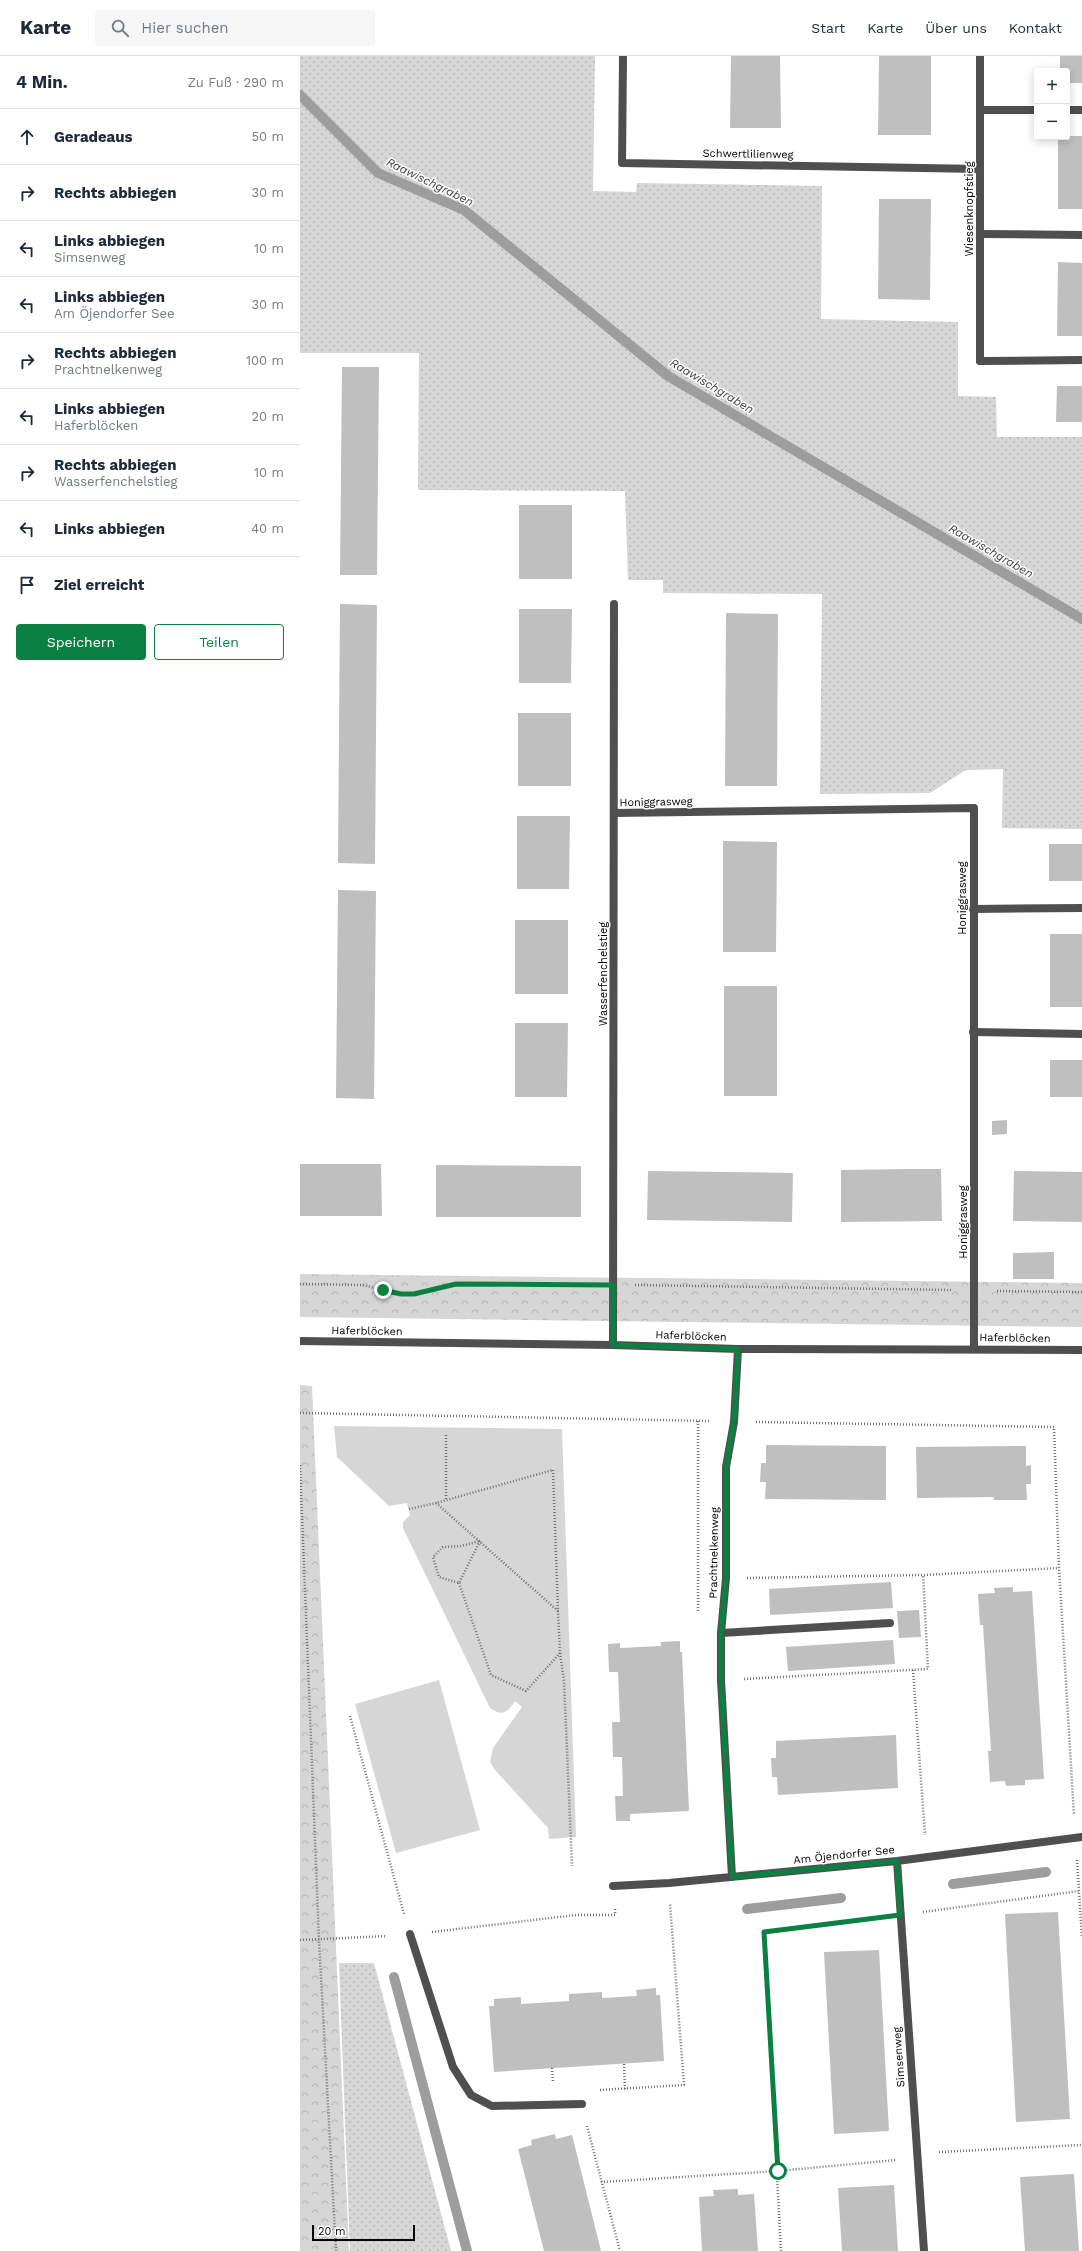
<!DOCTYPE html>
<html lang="de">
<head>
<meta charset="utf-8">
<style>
	body { margin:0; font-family:"Work Sans",sans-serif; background:#f6f6f7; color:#1f2937 }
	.controls { position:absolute; right:12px; top:12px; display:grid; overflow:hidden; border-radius:4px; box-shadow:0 2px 10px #0003 }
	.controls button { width:36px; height:36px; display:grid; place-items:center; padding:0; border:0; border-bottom:1px solid #e0e1e3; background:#fff; color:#1f2937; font:20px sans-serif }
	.scale { position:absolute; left:12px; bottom:10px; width:103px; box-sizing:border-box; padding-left:4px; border:2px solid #000; border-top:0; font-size:11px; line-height:14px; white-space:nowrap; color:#000; -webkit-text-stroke:3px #fff; paint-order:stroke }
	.stop { position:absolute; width:12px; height:12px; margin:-9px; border:3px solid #0b8043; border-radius:50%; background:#fff }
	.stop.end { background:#0b8043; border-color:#fff; box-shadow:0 1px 4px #0008 }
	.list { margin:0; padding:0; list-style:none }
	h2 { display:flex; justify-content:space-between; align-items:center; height:52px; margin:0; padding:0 16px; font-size:17px }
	h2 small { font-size:13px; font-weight:400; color:#747a83 }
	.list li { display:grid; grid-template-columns:26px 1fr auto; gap:12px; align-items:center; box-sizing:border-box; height:56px; padding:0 16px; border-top:1px solid #e0e1e3 }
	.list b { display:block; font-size:15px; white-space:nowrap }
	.list p { margin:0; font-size:13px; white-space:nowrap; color:#747a83 }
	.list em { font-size:13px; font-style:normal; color:#747a83 }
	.actions { display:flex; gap:8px; padding:12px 16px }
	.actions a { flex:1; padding:9px 0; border:1px solid #0b8043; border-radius:4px; text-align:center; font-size:14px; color:#0b8043 }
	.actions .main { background:#0b8043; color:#fff }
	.icon { flex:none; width:22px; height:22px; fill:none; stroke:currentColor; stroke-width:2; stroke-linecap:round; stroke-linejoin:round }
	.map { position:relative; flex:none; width:782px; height:2195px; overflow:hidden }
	header { display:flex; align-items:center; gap:24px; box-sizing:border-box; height:56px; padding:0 20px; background:#fff; border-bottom:1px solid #e0e1e3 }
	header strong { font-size:19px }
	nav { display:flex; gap:22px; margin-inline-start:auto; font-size:14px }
	.search { width:280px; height:36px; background:#f6f6f7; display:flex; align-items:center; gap:10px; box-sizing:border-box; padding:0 14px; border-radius:4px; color:#747a83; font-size:15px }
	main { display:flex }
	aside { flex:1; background:#fff }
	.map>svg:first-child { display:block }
	.grass { fill:url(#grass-dots) }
	.forest { fill:url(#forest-crowns) }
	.green { fill:#d6d6d6 }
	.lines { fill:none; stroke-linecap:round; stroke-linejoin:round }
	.stream { stroke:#9d9d9d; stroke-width:10 }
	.building { fill:#bfbfbf }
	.path { stroke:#717171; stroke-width:2.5; stroke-dasharray:1 2; stroke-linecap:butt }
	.service { stroke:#4f4f4f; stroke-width:8 }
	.minor { stroke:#4f4f4f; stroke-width:8 }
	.route { stroke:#0b8043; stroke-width:5 }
	.labels { text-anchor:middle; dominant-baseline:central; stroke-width:3; stroke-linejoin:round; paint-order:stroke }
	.street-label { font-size:11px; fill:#000; stroke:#fff }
	.water-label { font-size:12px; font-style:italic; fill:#3e3e3e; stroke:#fff }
</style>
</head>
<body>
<header>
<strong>Karte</strong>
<div class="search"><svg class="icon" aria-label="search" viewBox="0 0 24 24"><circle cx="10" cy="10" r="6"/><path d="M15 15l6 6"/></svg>Hier suchen</div>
<nav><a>Start</a><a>Karte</a><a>Über uns</a><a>Kontakt</a></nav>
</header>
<main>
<aside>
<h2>4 Min.<small>Zu Fuß · 290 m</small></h2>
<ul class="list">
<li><svg class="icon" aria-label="ahead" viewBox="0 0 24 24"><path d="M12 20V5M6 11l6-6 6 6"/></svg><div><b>Geradeaus</b></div><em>50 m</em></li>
<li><svg class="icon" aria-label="right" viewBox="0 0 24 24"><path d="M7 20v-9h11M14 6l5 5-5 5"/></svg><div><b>Rechts abbiegen</b></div><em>30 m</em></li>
<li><svg class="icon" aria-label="left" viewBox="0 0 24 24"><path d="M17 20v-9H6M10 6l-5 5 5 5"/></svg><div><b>Links abbiegen</b><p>Simsenweg</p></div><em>10 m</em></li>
<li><svg class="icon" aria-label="left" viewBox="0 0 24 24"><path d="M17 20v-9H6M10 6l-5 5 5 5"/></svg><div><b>Links abbiegen</b><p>Am Öjendorfer See</p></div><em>30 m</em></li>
<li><svg class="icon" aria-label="right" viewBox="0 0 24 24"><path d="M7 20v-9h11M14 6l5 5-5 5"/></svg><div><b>Rechts abbiegen</b><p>Prachtnelkenweg</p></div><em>100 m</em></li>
<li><svg class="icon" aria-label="left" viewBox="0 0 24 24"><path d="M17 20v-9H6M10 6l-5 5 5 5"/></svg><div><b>Links abbiegen</b><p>Haferblöcken</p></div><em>20 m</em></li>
<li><svg class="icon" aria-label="right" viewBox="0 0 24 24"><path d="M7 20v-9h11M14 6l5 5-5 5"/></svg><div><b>Rechts abbiegen</b><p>Wasserfenchelstieg</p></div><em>10 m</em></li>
<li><svg class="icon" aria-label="left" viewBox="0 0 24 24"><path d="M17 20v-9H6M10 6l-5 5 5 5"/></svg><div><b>Links abbiegen</b></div><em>40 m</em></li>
<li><svg class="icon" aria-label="arrive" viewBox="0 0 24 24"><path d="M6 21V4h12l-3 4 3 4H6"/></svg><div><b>Ziel erreicht</b></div></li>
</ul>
<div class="actions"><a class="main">Speichern</a><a>Teilen</a></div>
</aside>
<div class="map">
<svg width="782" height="2195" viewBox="0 0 782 2195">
	<defs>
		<pattern id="grass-dots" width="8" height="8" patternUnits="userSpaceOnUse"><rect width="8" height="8" fill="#d6d6d6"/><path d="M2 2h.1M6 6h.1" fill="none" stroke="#b6b6b6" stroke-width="1.8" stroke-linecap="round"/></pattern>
		<pattern id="forest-crowns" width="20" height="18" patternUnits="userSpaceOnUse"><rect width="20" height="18" fill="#d6d6d6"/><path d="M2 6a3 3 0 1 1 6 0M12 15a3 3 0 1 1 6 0" fill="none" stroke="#b6b6b6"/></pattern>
	</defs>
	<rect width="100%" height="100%" fill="#fff"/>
	<path class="grass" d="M0,0H295L293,135L336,136L337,127L522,130L521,263L658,266V340L696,341L697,381H782V773L702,772L703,713L666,714L630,737L520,738L522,538L363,537V524H328L325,435L118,434L119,297H0Z
		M39,1907H74L151,2195H50Z"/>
	<path class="forest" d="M0,1218L782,1227V1271L0,1261Z
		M0,1329L12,1330L49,2195H0Z"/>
	<path class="green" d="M34,1370L262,1373L276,1781L249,1783L248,1772L195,1714L190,1706L193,1692L222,1651L215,1645C208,1656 202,1661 190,1652L103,1472V1466L110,1459L107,1447L89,1450L37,1401Z
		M139,1624L180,1774L96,1797L55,1648Z"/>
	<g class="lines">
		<path class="stream" d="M0,39L78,117L164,154L368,320L782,563
			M653,1828L746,1816
			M447,1853L541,1842
			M94,1921L167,2195"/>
	</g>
	<path class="building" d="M431,0H480L481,72H430Z
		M579,0H631V79H578Z
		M760,0H782V27H767V15H760Z
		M767,80H782V153H758V81Z
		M579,143H631L630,244L578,243Z
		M758,206L782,207V280H757Z
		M42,311H79L77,519H40Z
		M757,330H782V366H756Z
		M219,449H272V523H219Z
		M40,548L77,549L75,808L38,807Z
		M219,553H272L271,627H219Z
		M426,557L478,558L477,730H425Z
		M218,657H271V730H218Z
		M217,760H270L269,833H217Z
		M423,785L477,786L476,896H423Z
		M749,788H782V825H749Z
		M38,834L76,835L74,1043L36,1042Z
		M215,864H268V938H215Z
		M750,878H782V951H750Z
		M424,930H477V1040H424Z
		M215,967H268L267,1041H215Z
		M750,1004H782V1041H750Z
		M707,1064V1078L692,1079V1065Z
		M0,1108H81L82,1160H0Z
		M136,1109L281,1110V1161H136Z
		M608,1113H641L642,1165L541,1166V1114Z
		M348,1115L493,1117L492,1166L347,1164Z
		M714,1115L782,1116V1166L713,1165Z
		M754,1196V1223H713V1197Z
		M466,1389L586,1390V1444L465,1443L466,1426H460L461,1407H466Z
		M726,1390V1410L731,1409V1428H726L727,1444H694V1441L617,1442L616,1391Z
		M591,1526L593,1552L470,1559L469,1533Z
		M713,1531V1536L732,1535L744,1723L725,1724V1729L706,1730L705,1725L690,1726L688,1695H691L683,1569H680L678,1538L695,1537L694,1532Z
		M619,1554L621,1581L599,1582L597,1555Z
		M593,1584L595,1608L488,1615L486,1591Z
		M380,1585V1596H382L389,1755L330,1758V1765H316L315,1740H323L322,1701H313L312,1666H320L318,1616H309L308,1588L320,1587V1592L361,1590V1586Z
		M596,1679L598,1732L478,1739L477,1721H472L471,1702H476V1685Z
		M758,1856L770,2063L716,2066L705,1858Z
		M579,1894L589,2075L534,2078L524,1896Z
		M356,1932V1939H360L364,2005L194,2016L189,1950H194V1943L221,1941V1948L269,1945V1938L302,1936V1942L337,1940L336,1934Z
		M255,2078L256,2083L272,2079L301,2195H244L218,2093L232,2089L231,2084Z
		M774,2118L779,2195H725L720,2121Z
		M594,2129L598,2195H542L538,2132Z
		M438,2133V2139L454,2138L458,2195H402L399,2141L414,2140L413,2134Z"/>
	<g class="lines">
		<path class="path" d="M0,1228L62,1229L101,1238H114L156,1228L292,1229
			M335,1229L652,1234
			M697,1235L782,1236
			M0,1357L411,1365
			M398,1365V1557
			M456,1366L754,1371L759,1512L774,1759
			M0,1409L19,1884L36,2195
			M253,1414L258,1555L136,1447Z
			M146,1443V1378
			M109,1453L136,1447
			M180,1485L159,1527L139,1521L133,1501L143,1491L161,1490Z
			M447,1522L623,1519L759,1512
			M159,1527L191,1619L226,1635L260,1597L258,1555
			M260,1597L264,1625L272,1810
			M613,1614L625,1779
			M444,1623L628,1613L623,1519
			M50,1660L104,1858
			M777,1804L782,1882
			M623,1856L779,1835
			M132,1876L276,1859H315V1852
			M0,1884L87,1880
			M324,2008L325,2033
			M252,2012L253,2026
			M300,2034L384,2029L370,1848
			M287,2070L320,2195
			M639,2096L782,2089
			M301,2126L478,2115L596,2104
			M481,2195L464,1876L579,1862"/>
		<path class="service" d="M680,54H737
			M767,54H782
			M680,178L782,179
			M680,305L782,304
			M673,853L782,852
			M673,976L782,978
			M421,1577L590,1567
			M110,1878L153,2011L171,2039L192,2050L282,2048"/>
		<path class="minor" d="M323,0L322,107L680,113
			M680,0V305
			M314,757L674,752V1293
			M0,1285L313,1289L438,1293L782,1294
			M313,1289L314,548
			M597,1805L624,2195
			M432,1821L421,1624V1577L426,1522V1411L434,1366L438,1293
			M313,1830L369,1827L597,1805L782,1781"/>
	</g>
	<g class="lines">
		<path class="route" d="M83,1234L101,1238H114L156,1228L313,1229V1289L438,1293L434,1366L426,1410V1522L421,1577V1624L432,1821L597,1805L600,1859L464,1876L478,2115"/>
	</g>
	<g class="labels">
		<g class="street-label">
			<text transform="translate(448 98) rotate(1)">Schwertlilienweg</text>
			<text transform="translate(669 153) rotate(-90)">Wiesenknopfstieg</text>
			<text transform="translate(356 746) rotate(-1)">Honiggrasweg</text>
			<text transform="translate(662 842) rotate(-90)">Honiggrasweg</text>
			<text transform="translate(303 918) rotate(-90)">Wasserfenchelstieg</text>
			<text transform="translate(663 1166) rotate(-90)">Honiggrasweg</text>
			<text transform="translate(67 1275) rotate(1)">Haferblöcken</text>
			<text transform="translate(391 1280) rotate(2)">Haferblöcken</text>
			<text transform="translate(715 1282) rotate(1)">Haferblöcken</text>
			<text transform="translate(414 1497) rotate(-89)">Prachtnelkenweg</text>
			<text transform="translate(544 1799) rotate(-6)">Am Öjendorfer See</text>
			<text transform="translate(599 2001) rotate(-94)">Simsenweg</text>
		</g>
		<g class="water-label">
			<text transform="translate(130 126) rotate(26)">Raawischgraben</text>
			<text transform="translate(412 330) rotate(31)">Raawischgraben</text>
			<text transform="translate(691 495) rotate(30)">Raawischgraben</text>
		</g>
	</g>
</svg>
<div class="controls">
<button>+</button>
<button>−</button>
</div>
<div class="scale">20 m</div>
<div class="stop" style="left:478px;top:2115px"></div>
<div class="stop end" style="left:83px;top:1234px"></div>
</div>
</main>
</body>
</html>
